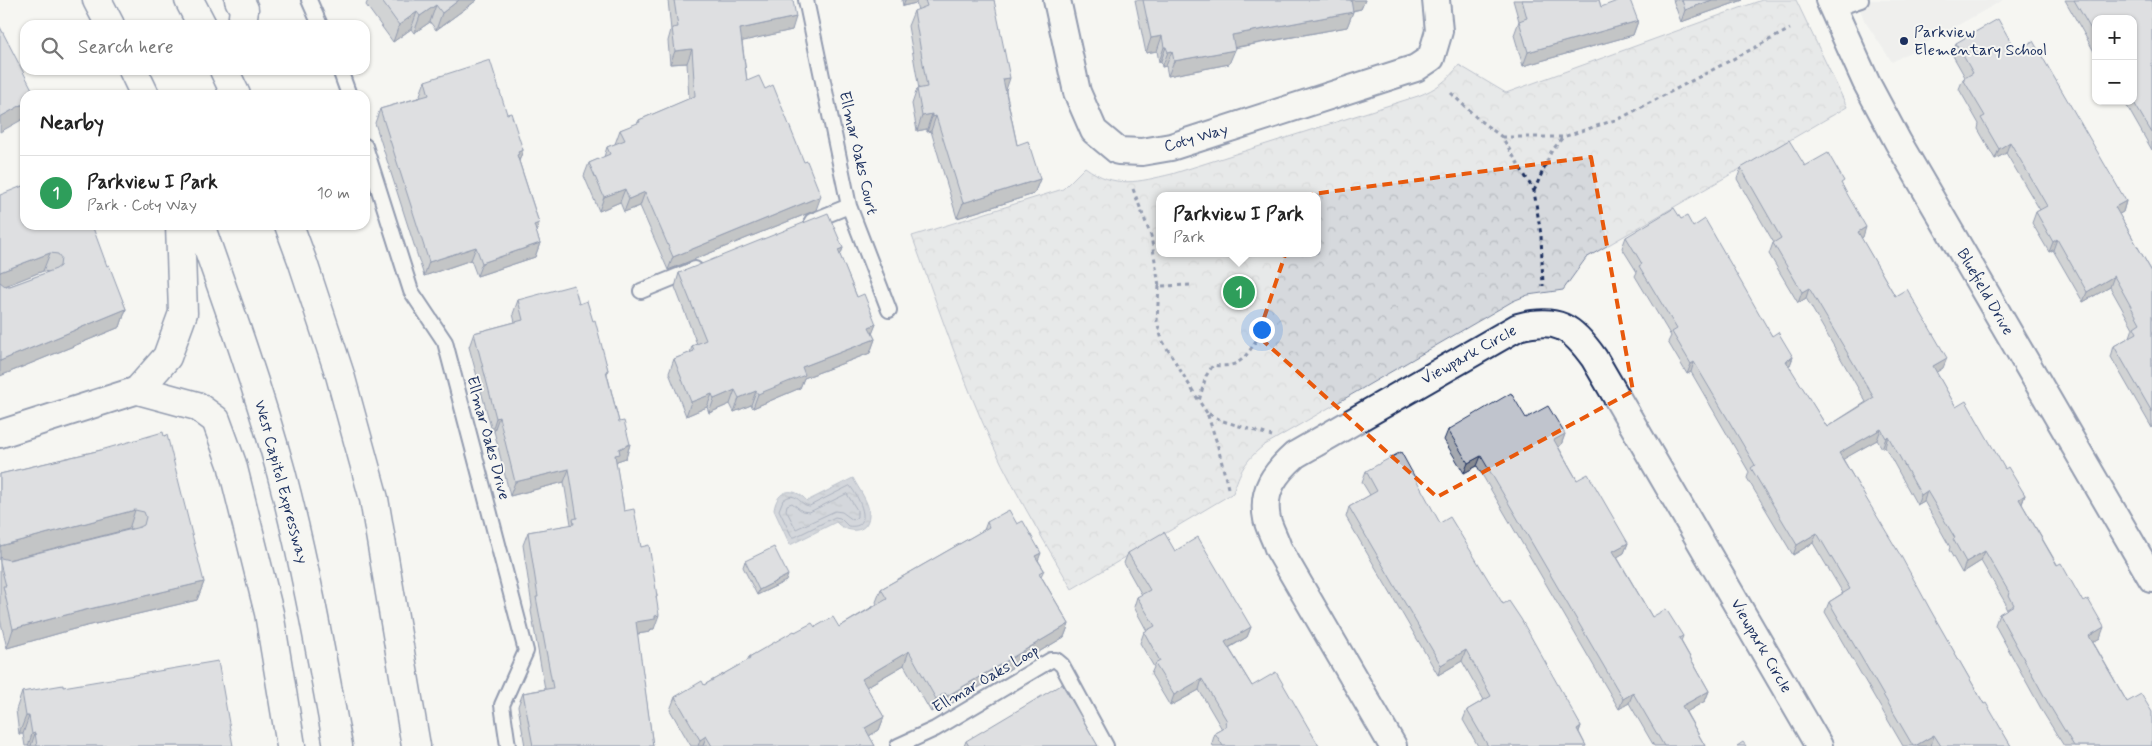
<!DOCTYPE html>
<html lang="en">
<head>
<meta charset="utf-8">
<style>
	body { margin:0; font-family:Mynerve,sans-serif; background:#f2f2f2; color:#222 }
	.controls { position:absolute; right:15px; top:15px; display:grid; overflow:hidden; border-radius:10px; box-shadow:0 1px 4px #0004 }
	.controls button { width:45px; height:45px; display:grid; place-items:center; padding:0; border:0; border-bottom:1px solid #e0e0e0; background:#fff; color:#222; font:25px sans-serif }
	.you { position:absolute; left:1261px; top:329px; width:18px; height:18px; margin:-12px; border:4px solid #fff; border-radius:50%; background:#1a73e8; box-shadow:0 0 0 8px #1a73e833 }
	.badge { display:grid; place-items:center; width:32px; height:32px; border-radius:50%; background:#0b8043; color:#fff; font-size:16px; font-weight:700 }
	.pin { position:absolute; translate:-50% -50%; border:2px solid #fff; box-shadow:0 1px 5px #0006 }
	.popup { position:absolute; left:1156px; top:192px; width:165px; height:65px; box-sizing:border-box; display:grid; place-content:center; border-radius:10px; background:#fff; filter:drop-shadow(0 1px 4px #0005); font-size:16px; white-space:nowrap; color:#767676 }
	.popup b { font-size:19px; color:#222 }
	.popup::after { content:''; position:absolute; left:50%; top:100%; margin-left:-10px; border:10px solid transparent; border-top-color:#fff }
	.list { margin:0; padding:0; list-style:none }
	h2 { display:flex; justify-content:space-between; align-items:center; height:65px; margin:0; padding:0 20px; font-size:21px }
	h2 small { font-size:16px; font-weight:400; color:#767676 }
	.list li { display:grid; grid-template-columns:32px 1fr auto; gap:15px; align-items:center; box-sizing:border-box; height:75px; padding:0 20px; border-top:1px solid #e0e0e0 }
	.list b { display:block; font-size:19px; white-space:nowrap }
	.list p { margin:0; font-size:16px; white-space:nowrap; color:#767676 }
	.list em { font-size:16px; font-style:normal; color:#767676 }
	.icon { flex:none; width:28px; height:28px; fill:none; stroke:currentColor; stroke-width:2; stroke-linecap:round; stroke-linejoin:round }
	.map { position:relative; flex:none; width:2152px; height:746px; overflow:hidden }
	.search { position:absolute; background:#fff; box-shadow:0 1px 4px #0004; left:20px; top:20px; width:350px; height:55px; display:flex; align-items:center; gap:12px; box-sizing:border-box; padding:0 18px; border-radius:15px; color:#767676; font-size:19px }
	.panel { position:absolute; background:#fff; box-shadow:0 1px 4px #0004; left:20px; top:90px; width:350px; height:140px; border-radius:15px }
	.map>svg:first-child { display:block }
	.built { fill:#e6e7e7 }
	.park { fill:url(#park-crowns); stroke:#78849e; fill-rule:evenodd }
	.water { fill:url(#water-ripples); stroke:#717e99 }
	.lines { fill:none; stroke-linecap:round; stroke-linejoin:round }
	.shore { stroke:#556385; stroke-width:1 }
	.service-casing { stroke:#1b2f5e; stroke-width:18 }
	.minor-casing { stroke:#1b2f5e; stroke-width:30 }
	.trunk-casing { stroke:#1b2f5e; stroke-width:31 }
	.path { stroke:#1b2f5e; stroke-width:3; stroke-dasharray:4 4; stroke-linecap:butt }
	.service { stroke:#f6f6f2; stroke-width:14 }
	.minor { stroke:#f6f6f2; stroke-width:26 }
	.trunk { stroke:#f6f6f2; stroke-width:28 }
	.wall { fill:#a5a9b0; stroke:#1b2f5e; fill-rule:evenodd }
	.shaded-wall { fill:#868990; stroke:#1b2f5e }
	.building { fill:#c0c4cd; stroke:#1b2f5e }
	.marked { fill:none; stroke:#e8590c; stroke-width:4; stroke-dasharray:10 6; stroke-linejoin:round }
	.poi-dot { fill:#1b2f5e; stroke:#f6f6f2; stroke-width:2 }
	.labels { text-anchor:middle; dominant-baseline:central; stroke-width:4; stroke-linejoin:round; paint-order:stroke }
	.poi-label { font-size:16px; fill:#1b2f5e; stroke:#f6f6f2; text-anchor:start }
	.street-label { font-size:16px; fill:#1b2f5e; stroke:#f6f6f2 }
</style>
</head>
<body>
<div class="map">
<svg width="2152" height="746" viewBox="0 0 2152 746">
	<defs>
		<pattern id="park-crowns" width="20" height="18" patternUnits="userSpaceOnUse" patternTransform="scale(1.25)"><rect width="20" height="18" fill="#d6d9dd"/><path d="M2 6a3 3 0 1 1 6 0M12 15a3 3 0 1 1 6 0" fill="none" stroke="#b7bbc0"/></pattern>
		<pattern id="water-ripples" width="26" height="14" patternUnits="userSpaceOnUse" patternTransform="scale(1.25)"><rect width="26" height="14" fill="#abb2c0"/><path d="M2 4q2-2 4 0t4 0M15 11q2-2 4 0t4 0" fill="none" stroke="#8a919f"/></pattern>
	</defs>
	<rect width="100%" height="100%" fill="#f6f6f2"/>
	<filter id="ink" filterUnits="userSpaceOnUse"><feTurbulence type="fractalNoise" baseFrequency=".02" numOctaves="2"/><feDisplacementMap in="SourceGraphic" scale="10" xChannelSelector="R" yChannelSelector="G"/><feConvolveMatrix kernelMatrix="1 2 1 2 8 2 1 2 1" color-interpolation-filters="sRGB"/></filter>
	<g filter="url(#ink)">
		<path class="built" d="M1857,0H2003L1892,62L1864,20Z"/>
		<path class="park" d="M1762,0H1796L1847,107L1586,258L1563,290L1528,295L1513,301L1263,446C1245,461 1240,471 1233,493L1072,589C1040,534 1007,480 982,421C956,361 935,298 912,236L1063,189L1085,167C1115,189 1138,182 1172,174L1418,96C1436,89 1447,81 1459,65L1506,93ZM1160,196H1318V253H1160Z"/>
		<path class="water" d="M853,478C858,488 870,503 869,515C868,535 846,533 836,522L790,545L774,510C777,489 794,486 807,501Z"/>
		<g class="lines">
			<path class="shore" d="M850,486C858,495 876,530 848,526L840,518L835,517L795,537H792L779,510L783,500C797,490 798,504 809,506Z
				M847,494L857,510V517L853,520L842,512L835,511L796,529L786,510L787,505L792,503L802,511L809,512Z"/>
			<defs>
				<path id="service" d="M309,0L320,25
					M806,0L849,206L889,310
					M1832,10L1861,0
					M340,70L349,95
					M365,146L411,291L445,342L526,651L502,705L508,746
					M812,221L849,206
					M641,291L695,269
					M898,746L935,729L1051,660H1056L1062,665L1106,746"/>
				<path id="minor" d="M1057,0L1077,92L1094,131L1118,151L1142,152L1171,147L1416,68L1431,58L1439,31L1436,0
					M1829,0L1866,82L1898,142L2152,579
					M0,434L138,390
					M1393,746L1278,548C1275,538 1269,528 1267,519C1261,490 1276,472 1295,455L1518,327C1557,317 1571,326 1594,358L1819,746"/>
				<path id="trunk" d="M97,0L110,25
					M189,0L202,25
					M239,0L244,9L242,25
					M133,70L145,95
					M224,70L236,95
					M180,225L183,313L167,357L138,390L197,406L216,420L232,464L269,613L291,746
					M200,225C229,307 258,388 281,472C305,563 321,654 338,746
					M289,225L303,263L340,375L374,499L416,746"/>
			</defs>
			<use href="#service" class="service-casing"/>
			<use href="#minor" class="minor-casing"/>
			<use href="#trunk" class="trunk-casing"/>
			<path class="path" d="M1451,93L1479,120L1502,137L1534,191L1541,235L1543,286
				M1502,137H1563L1621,118L1790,29
				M1133,189L1151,236L1159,286L1191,285
				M1534,191L1551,152L1563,137
				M1159,286L1157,321L1162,340L1199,401
				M1207,413L1199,401L1206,376L1213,365C1238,369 1245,359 1257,339
				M1228,488L1217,443L1207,413L1223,421L1272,436"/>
			<use href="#service" class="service"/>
			<use href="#minor" class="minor"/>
			<use href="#trunk" class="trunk"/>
		</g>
		<path class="wall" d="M368,0H477L436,30L430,22L414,33L411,29L393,42L366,5Z
			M668,0H793L792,30L742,41L747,81L816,210L668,270L640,206L624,212L620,202L599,211L584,176L589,163L604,157L607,147L615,144L620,130L637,124L639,120L689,99L687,63L670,64L668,41L671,30Z
			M902,0H994L1006,91L1017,145L1040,179L1034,194L957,218L931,131L927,132V129L917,131L912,104L917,89H919L908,26L914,11L918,10L916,3L903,6Z
			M1135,0H1365L1361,9L1353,11L1347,27L1234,48L1229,64L1168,76L1166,66L1162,67L1161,61L1159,62L1157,51L1146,53Z
			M1513,0H1599L1601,7L1638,21L1633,35L1523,66L1514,35L1519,21Z
			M1673,0H1743L1681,22Z
			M2065,0H2152V150L2124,101H2133L2096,19V55Z
			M1956,43L2016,51L2126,201L2123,212L2119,214L2152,272V428L2111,357L2114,346L2130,337L2133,328L2110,287L2083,302L2053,250L2049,252L2032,223L2036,212L2040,210L2006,153L1995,159L1978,129L1979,124L1959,89L1963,79L1965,77L1952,54Z
			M425,81L507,114L523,150L519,161L539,223L536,232L540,243L535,257L477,276L471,260L424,276L375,123L380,109L421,97L420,95Z
			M1805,166L1843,186L1863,237L1861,238L1895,296L1943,368L1936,372L1956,407L2005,469L2025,495L2022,504L2100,638L2093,642L2152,746H2064L2044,714L1995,625L1999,614L2007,610L2005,606L2006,604L1981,561L1962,573L1949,550L1950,547L1924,501L1917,505L1885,447L1882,448L1877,440L1843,459L1984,704L2011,746H1903L1825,612L1829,602L1843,593L1813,543L1793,555L1747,478L1749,472L1691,372L1687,374L1668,342L1671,336L1635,276L1637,272L1622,248L1626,237L1681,219L1693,227L1772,336L1793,357L1789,367L1827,427L1866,402L1806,298L1798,303L1769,254L1773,243H1774L1737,179L1741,168Z
			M0,195L107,266L126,309L120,327L0,376ZM43,271L49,272L10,286H4Z
			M843,248L840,256L857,297L876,324L872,333L875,339L870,353L804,378L800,388L753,408L751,405L734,412L730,404L709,413L707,407L686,416L669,373L674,359L690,353L692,346L697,344L675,287L679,273Z
			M518,300L579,304L593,321L608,370L607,374L619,422L630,444L626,458L617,461L616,463L624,511L641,547L657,596L656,599L654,629H651L650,632L637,634L653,746H525L518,706L523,693L545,689L531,611L532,606L523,545L528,532L571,525V524L564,482L510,496L494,431H492L469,347L474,333L515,322L513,314Z
			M1526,418L1565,434L1561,445L1558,446L1577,480L1628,543L1624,553L1617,557L1652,617L1683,636L1681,641L1709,691L1705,701L1686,712L1705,746H1654L1629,703L1619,709L1477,466L1464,473L1444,440L1448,430Z
			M101,450L204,582L197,600L74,629L7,648L0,619V474ZM129,529H132L8,560Z
			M1366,471L1440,523L1503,604L1581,726L1579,732L1586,746H1478L1463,720L1467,710L1484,700L1462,661L1438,675L1346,517L1349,507L1370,495L1362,482Z
			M987,522L1017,524L1044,570L1041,576L1069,624L1064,637L942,709L940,706L931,712L904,665L866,687L884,717L879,730L869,736L875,746H691L670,710L675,697L704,685L747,661L749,657L795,632L815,627H839L877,604L876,602L881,589L984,530Z
			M1175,551L1251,627L1247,637L1229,648L1252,686L1319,746H1213L1212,743L1215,733L1222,729L1199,690L1170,706L1151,674L1154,667L1140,643L1144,632L1147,631L1134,607L1137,597L1142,595L1124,563L1128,553Z
			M745,561L786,581L757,595L743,567Z
			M63,687L233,746H25L23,734H19L16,710L22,692Z
			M966,741L1098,746H964Z"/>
		<path class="shaded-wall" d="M459,0H477L436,30L442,13Z
			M905,0H917L916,3L903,6Z
			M1349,0H1365L1361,9L1345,12Z
			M1712,0H1743L1681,22L1685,10Z
			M436,5L430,22L414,33L420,16Z
			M417,12L411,29L393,42L399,25Z
			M1353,12L1347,27L1226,49L1232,35Z
			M796,17L792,30L735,43L740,29Z
			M1638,21L1633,35L1523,66L1528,52Z
			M1162,36L1157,51L1146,53L1151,38Z
			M1164,47H1166L1161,61L1159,62Z
			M692,49L687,63L670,64L675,51Z
			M1235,50L1229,64L1168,76L1174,61Z
			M1172,51L1166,66L1162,67L1168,52Z
			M1010,78L1005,93L1003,79Z
			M25,103V118L0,132V117Z
			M932,114L927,129L917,131L922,116Z
			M936,116L931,131L927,132L932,117Z
			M2010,142L2006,153L1995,159L1999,149Z
			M523,150L518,164L514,167L518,152Z
			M1040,179L1034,194L957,218L963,203Z
			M625,189L620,202L599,211L604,197Z
			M645,192L640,206L624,212L629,199Z
			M821,196L816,210L668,270L673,257Z
			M2126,201L2123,212L2112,218L2115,207Z
			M539,223L535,237L534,225Z
			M1866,227L1863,237L1854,242L1858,232Z
			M2057,239L2053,250L2049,252L2053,242Z
			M540,243L535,257L477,276L482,263Z
			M476,247L471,260L424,276L429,262Z
			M843,248L838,261V250Z
			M50,253L43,271L0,288V272Z
			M2114,276L2110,287L2083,302L2087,292Z
			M1809,288L1806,298L1798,303L1802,292Z
			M126,309L120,327L0,376V361Z
			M876,324L871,337L869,327Z
			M875,339L870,353L804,378L800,388L753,408L758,394L802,367Z
			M1793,357L1789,368L1786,361Z
			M1947,358L1943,368L1929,377L1933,366Z
			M1694,362L1691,372L1687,374L1691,364Z
			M735,390L730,404L709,413L714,399Z
			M756,391L751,405L734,412L739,398Z
			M712,394L707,407L686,416L691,402Z
			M499,417L494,431H492L496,418Z
			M1881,429L1877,440L1835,464L1839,453Z
			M1565,434L1561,445L1551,451L1554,440Z
			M1888,436L1885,447L1882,448L1886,438Z
			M630,444L626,458L617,461L615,467V455L619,449Z
			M1481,456L1477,466L1464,473L1468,463Z
			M569,469L564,482L510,496L515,482Z
			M1927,491L1924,501L1917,505L1921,495Z
			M2025,495L2021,506L2019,499Z
			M135,510L129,529L0,562V546Z
			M1817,533L1813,543L1793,555L1797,545Z
			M1628,543L1624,553L1609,562L1613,551Z
			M1985,551L1981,561L1962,573L1966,562Z
			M1041,553L1036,566L1035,556Z
			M788,575L786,581L757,595L759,590Z
			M204,582L197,600L74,629L7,648L13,629L81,611Z
			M659,615L654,629H651L650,632L631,635L636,622L655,616Z
			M1069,624L1064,637L942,709L947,696Z
			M1251,627L1247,637L1221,652L1225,642Z
			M2104,627L2100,638L2085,647L2089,636Z
			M1466,650L1462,661L1438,675L1441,665Z
			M909,651L904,665L857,692L862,679Z
			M1202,679L1199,690L1170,706L1174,695Z
			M1709,691L1705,701L1678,717L1682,706Z
			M945,693L940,706L931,712L936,699Z
			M1633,693L1629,703L1619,709L1623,699Z
			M26,716H29L23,734H19Z
			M884,717L879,730L860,741L865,728Z
			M1581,726L1577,736V729Z
			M35,733L31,746H28L32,734Z
			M1934,735L1931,746H1915Z
			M706,736L703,746H698L700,740Z"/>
		<path class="building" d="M381,0H459L442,13L436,5L420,16L417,12L399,25Z
			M674,0H793L796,17L740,29L747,81L759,76L765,89L773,85L804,162L807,161L821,196L673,257L645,192L629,199L625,189L604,197L589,163L610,154L607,147L625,140L620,130L640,122L639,120L695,96L692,49L675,51L672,28L678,27Z
			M925,0H994L1010,78L1003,79L1017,145L1028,141L1040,179L963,203L936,116L932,117V114L922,116L917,89L927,87L914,11L927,6Z
			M1143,0H1351L1353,12L1232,35L1235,50L1174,61L1172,51L1168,52L1166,47H1164L1162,36L1151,38Z
			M1522,0H1599L1601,7L1620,0H1630L1638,21L1528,52L1519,21L1527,18Z
			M1682,0H1712L1685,10Z
			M2074,0H2152V133L2133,101V19H2096V38Z
			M1998,19L2016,51L2033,41L2126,201L2115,207L2152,272V412L2114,346L2137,333L2134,327L2140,323L2114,276L2087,292L2057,239L2053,242L2036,212L2047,206L2010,142L1999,149L1981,118L1985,116L1963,79L1973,73L1956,43Z
			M0,27L35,95H25V103L0,117Z
			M490,60L507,114L511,113L523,150L518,152L519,154L517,155L539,223L534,225L540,243L482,263L476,247L429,262L380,109L429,95L425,81Z
			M1789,140L1805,166L1828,153L1844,181L1841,183L1866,227L1858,232L1895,296L1907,289L1947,358L1933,366L1956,407L1966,401L2005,469L2008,467L2025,495L2019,499L2057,565L2061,563L2083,602L2088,599L2104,627L2089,636L2127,702L2141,694L2152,712V746H2074L2048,703L1999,614L2014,605L2009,595L2010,594L1985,551L1966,562L1953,539L1955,538L1927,491L1921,495L1888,436L1886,438L1881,429L1839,453L1902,558L1931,611L1984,704L1986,703L2011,746H1941L1934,735L1915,746H1913L1829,602L1850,589L1817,533L1797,545L1751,468L1755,465L1694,362L1691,364L1672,332L1677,329L1639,266L1642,264L1626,237L1674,208L1681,219L1687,216L1693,227L1705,219L1772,336L1778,332L1793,357L1786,361L1827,427L1874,398L1809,288L1802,292L1773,243L1781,238L1741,168Z
			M25,185V225H92L107,266L109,265L126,309L0,361V282L5,286H10L56,269L60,266L61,258L58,254L50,253L0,272V273V195Z
			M828,213L843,248L838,250L857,297L864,294L876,324L869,327L875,339L802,367L805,375L758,394L756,391L739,398L735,390L714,399L712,394L691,402L674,359L694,351L692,346L706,340L679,273Z
			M574,285L579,304L587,301L593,321L595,320L608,370L606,371L619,422L624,421L630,444L619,449L620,454L615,455L624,511L634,509L641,547L649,545L657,596H656L659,615L655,616V619L636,622L653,746H533L523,693L553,688L536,597H538L528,532L574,524L573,519L577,518L569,469L515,482L499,417L496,418L474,333L523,320L518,300Z
			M1511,393L1526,418L1548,406L1565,434L1554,440L1577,480L1588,474L1628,543L1613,551L1652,617L1666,609L1683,636L1679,638L1709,691L1682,706L1705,746H1664L1633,693L1623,699L1481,456L1468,463L1448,430Z
			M163,432L164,436L167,435L204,582L81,611L13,629L3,586H6L0,563V557L1,558L9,560L140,527L144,525L146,517L144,512L135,510L0,546V547V474L101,450Z
			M1401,452L1440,523L1450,517L1503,604L1509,601L1521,619L1581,726L1577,729L1586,746H1488L1467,710L1491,696L1466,650L1441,665L1349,507L1377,491L1366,471Z
			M1009,510L1017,524L1023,521L1041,553L1035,556L1044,570L1039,573L1069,624L947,696L945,693L936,699L909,651L862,679L884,717L865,728L875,746H712L706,736L700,740L675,697L702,681L704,685L750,659L749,657L794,631L795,632L812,623L815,627L833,617L839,627L887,599L881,589L989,527L987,522Z
			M1164,532L1175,551L1198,537L1251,627L1225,642L1252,686L1276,672L1319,746H1223L1215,733L1227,726L1225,722L1227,721L1202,679L1174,695L1155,664L1160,661L1144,632L1155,626L1137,597L1150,590L1128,553Z
			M774,547L788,575L759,590L745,561Z
			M218,661L233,746H37L35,733L32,734L29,716H26L22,692L63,685V687Z
			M1062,684L1098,746H969L966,741Z
			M1743,742L1746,746H1737Z"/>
	</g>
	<path d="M0 0H2152V746H0ZM1591,157L1633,391L1437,497L1258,336L1305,195Z" fill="#f6f6f2" fill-opacity=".55" fill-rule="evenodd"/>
	<path class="marked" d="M1591,157L1633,391L1437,497L1258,336L1305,195Z"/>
	<circle class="poi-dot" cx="1904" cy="41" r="5"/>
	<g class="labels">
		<g class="poi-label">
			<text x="1914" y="32">Parkview<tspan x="1914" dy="18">Elementary School</tspan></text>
		</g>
		<g class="street-label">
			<text transform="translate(1196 138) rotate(-16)">Coty Way</text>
			<text transform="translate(858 153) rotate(77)">Ellmar Oaks Court</text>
			<text transform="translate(1985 292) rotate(60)">Bluefield Drive</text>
			<text transform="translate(1469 355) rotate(-29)">Viewpark Circle</text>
			<text transform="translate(488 438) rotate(75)">Ellmar Oaks Drive</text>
			<text transform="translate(281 482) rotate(75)">West Capitol Expressway</text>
			<text transform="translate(1761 646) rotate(60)">Viewpark Circle</text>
			<text transform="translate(986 679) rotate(-30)">Ellmar Oaks Loop</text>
		</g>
	</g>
</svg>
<div class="controls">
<button>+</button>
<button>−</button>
</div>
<div class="you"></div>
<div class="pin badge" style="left:1239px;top:292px;background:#2e9e5b">1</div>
<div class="popup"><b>Parkview I Park</b>Park</div>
<div class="search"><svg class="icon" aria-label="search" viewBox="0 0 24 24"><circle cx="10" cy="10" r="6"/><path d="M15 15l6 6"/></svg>Search here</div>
<section class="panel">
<h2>Nearby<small></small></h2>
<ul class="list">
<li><span class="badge" style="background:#2e9e5b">1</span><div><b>Parkview I Park</b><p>Park · Coty Way</p></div><em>10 m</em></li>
</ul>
</section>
</div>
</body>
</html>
